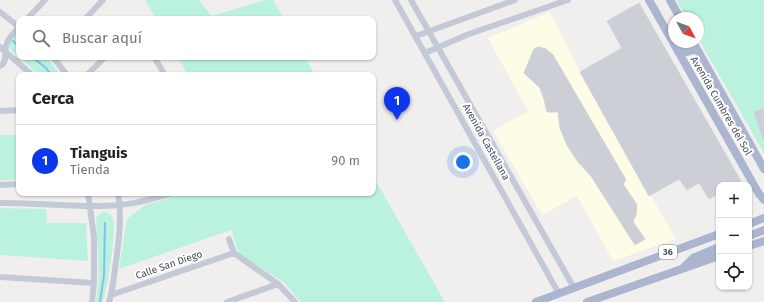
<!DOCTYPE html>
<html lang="es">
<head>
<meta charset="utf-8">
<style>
	body { margin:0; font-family:"Fira Sans",sans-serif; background:#f6f6f6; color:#222 }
	.controls { position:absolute; right:12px; bottom:12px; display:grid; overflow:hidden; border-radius:8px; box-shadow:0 1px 3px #0004 }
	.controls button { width:36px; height:36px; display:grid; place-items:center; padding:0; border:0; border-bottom:1px solid #e0e0e0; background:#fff; color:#222; font:20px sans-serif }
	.compass { position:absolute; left:668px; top:12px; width:36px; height:36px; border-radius:50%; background:#fff; box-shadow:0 1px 3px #0004; rotate:131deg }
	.you { position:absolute; left:463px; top:162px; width:14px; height:14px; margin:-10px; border:3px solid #fff; border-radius:50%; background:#1a73e8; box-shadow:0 0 0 6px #1a73e833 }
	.badge { display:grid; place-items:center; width:26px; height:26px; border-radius:50%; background:#0d37ed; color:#fff; font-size:13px; font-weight:700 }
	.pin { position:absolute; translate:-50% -33px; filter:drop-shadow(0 1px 2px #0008) }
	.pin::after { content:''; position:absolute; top:21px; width:14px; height:12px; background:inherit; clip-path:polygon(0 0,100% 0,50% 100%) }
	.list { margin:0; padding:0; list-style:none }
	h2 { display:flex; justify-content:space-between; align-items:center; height:52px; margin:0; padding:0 16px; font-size:17px }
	h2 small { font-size:13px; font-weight:400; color:#767676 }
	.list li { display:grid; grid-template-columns:26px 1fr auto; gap:12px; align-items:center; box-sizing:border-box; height:72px; padding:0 16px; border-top:1px solid #e0e0e0 }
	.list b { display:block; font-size:15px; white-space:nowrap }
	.list p { margin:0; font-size:13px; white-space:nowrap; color:#767676 }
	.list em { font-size:13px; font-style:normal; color:#767676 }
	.icon { flex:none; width:22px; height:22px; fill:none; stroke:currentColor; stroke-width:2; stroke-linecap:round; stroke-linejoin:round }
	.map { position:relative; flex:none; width:764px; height:302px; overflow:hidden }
	.search { position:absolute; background:#fff; box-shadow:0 1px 3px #0004; left:16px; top:16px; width:360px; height:44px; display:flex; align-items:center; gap:10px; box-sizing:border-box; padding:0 14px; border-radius:8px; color:#767676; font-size:15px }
	.panel { position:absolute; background:#fff; box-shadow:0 1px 3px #0004; left:16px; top:72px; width:360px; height:124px; border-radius:8px }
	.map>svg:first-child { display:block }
	.commercial { fill:#fdfce6 }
	.green { fill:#baf2dd }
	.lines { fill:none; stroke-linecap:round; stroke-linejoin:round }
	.stream { stroke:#84bff2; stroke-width:2 }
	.building { fill:#cdcfd7; stroke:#d2d2db }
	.minor { stroke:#c4c9d7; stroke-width:6 }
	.major { stroke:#acb5cf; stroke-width:8 }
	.labels { text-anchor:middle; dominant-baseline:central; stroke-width:4; stroke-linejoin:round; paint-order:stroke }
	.shield { fill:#fff; stroke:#7d828e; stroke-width:1 }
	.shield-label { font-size:9px; font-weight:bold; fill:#454c5d }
	.street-label { font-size:10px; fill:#454c5d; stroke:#fff }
</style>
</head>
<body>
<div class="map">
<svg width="764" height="302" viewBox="0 0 764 302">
	<rect width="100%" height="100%" fill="#f1efee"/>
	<path class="commercial" d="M550,12L580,72L676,239L613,261L577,196L542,215L493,131L528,111L488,38Z"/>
	<path class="green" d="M145,0H199L212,16L265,0H273L284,19H156Z
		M676,0H764V153L698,38V18H687Z
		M19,34V57H47L60,75H39L10,49C9,41 11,36 19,34Z
		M177,57H305L315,75H188Z
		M0,135H19V180H0Z
		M373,176L445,302H300L285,283L239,254L231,230L119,269L127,219L145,205L188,193H373Z
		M0,208L46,209L47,223H86L88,261L0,255Z
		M105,212C108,213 111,214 112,217C118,228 107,288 103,302H96C101,275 97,246 96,218L101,213Z"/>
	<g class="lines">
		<path class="stream" d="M13,41L19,46
			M32,57L46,68L51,75
			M100,302L104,275L105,223"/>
	</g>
	<path class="building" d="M639,3L741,181L733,185H719V193L709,199L699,183L687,190L679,179L649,196L580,72L622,48L607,21Z
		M538,47L546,49L553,55L626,180L623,184L637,205L636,215L633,222L645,239L635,245L591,176L578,162L567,145L560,128L558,112H547L544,99L540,88L524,73L534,49Z
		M764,108V139H763L754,112Z"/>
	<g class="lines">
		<path class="minor" d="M395,0L559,294
			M411,0L574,288
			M0,12L19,27
			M27,19L45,0
			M85,19L103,0
			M416,36L515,0
			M0,47L32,75
			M425,53L469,34L568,0
			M53,57L67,75
			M154,57L165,75
			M0,66C9,62 3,50 7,43C9,37 15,32 19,27
			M87,75L105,57
			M0,111L19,110
			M0,185L19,184
			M88,193L94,237V283L92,302
			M0,203C40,202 80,209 119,205C137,204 156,198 173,193
			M229,239L234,253L278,284L295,302
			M0,277L94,283
			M111,295L234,253
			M109,302C113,289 114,275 116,262C119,239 122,216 118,193
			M227,302L278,284"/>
		<path class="major" d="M649,0L759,194L764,200
			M670,0L680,18
			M693,42L764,169
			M679,43L682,48L687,52L697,49
			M749,224L764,218
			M749,236L764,230
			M749,246L764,241
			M683,268L693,258L719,247
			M536,302L719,234
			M587,302L719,256"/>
	</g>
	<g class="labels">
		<rect class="shield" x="659" y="245" width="18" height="14" rx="3"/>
		<g class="shield-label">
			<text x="668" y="252">36</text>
		</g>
		<g class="street-label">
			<text transform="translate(721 106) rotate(60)">Avenida Cumbres del Sol</text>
			<text transform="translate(486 142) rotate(61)">Avenida Castellana</text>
			<text transform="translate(169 265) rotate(-19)">Calle San Diego</text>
		</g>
	</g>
</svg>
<div class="controls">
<button>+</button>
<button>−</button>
<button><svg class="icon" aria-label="locate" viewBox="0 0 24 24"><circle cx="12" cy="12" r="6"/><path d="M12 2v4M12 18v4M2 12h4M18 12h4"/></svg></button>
</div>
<svg class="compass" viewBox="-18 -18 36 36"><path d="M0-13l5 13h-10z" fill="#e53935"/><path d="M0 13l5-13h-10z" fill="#767676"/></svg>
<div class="you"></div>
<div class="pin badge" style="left:397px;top:120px">1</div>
<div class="search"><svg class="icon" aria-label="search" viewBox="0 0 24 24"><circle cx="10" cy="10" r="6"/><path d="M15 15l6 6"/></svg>Buscar aquí</div>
<section class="panel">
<h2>Cerca<small></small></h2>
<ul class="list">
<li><span class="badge">1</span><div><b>Tianguis</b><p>Tienda</p></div><em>90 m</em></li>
</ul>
</section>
</div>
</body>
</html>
